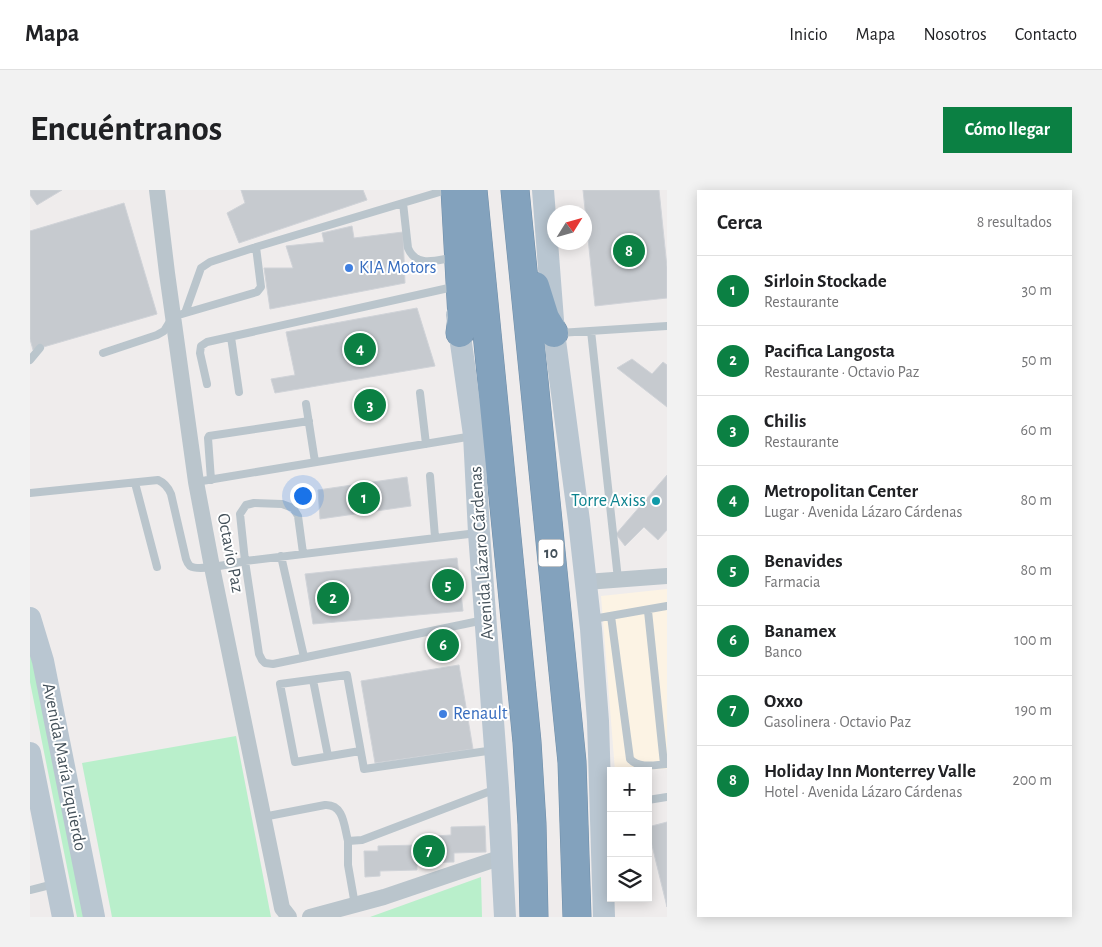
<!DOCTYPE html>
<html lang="es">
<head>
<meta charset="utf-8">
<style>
	body { margin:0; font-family:"Alegreya Sans",sans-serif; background:#f2f2f2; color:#202124 }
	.controls { position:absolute; right:15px; bottom:15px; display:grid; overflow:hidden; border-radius:0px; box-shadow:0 2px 12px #0003 }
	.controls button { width:45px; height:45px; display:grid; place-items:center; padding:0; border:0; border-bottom:1px solid #e0e0e0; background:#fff; color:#202124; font:25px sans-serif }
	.compass { position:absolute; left:517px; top:15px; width:45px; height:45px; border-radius:50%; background:#fff; box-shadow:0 2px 12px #0003; rotate:53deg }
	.you { position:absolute; left:272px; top:305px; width:18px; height:18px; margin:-12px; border:4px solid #fff; border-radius:50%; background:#1a73e8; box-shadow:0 0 0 8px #1a73e833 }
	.badge { display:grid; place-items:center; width:32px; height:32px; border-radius:50%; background:#0b8043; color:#fff; font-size:16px; font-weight:700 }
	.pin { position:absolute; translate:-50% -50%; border:2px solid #fff; box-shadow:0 1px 5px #0006 }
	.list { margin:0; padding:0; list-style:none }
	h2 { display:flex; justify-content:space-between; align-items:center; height:65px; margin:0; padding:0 20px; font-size:21px }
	h2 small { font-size:16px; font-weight:400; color:#757577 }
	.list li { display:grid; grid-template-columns:32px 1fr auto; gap:15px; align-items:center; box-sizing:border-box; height:70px; padding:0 20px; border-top:1px solid #e0e0e0 }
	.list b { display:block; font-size:19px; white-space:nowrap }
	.list p { margin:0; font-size:16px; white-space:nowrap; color:#757577 }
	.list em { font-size:16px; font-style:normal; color:#757577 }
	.icon { flex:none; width:28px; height:28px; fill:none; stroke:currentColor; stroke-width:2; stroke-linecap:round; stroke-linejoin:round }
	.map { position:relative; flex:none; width:637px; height:727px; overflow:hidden; border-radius:0px }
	header { display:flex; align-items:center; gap:30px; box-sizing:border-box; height:70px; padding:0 25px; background:#fff; border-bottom:1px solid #e0e0e0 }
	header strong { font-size:24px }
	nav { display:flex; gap:28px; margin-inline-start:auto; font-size:18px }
	.intro { display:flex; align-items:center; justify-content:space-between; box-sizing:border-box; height:120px; padding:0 30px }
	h1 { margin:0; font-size:35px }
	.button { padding:12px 22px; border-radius:0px; background:#0b8043; color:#fff; font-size:18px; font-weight:700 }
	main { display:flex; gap:30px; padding:0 30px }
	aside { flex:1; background:#fff; border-radius:0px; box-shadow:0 2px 12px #0003 }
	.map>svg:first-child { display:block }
	.commercial { fill:#fcf3e4 }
	.green { fill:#b9efcb }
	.building { fill:#c6cacf; stroke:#d0d3d8 }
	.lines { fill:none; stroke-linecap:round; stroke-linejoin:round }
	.highway-casing { stroke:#6e8da8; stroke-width:29 }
	.lane { stroke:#bac5cc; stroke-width:8 }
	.street { stroke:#bac5cc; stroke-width:16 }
	.secondary { stroke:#b9c6d1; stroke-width:22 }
	.highway { stroke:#83a2bd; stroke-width:28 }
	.shop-dot { fill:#3f7fe0; stroke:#fff; stroke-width:2 }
	.culture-dot { fill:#0f9aa8; stroke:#fff; stroke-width:2 }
	.labels { text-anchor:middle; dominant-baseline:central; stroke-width:4; stroke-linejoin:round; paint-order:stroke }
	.shield { fill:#fff; stroke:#7c858c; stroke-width:1 }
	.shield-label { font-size:16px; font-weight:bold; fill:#44515a }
	.shop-label { font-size:18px; fill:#366cbe; stroke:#fff; text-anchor:start }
	.culture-label { font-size:18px; fill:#0d838f; stroke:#fff; text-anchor:end }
	.street-label { font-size:18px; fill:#44515a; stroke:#fff }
</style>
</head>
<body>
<header>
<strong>Mapa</strong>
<nav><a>Inicio</a><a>Mapa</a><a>Nosotros</a><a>Contacto</a></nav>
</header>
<div class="intro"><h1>Encuéntranos</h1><a class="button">Cómo llegar</a></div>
<main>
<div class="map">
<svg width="637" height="727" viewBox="0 0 637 727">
	<rect width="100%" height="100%" fill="#efecec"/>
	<path class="commercial" d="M637,399V579L585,581L571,406Z"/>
	<path class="green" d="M0,447L58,727H47L0,492Z
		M206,546L241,727H82L52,573Z
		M451,687L452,727H340Z"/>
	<path class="building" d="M0,0H32L7,15L0,5Z
		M211,0H333L337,10L209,53L197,23L215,13Z
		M553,0H629L637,77V108L565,116Z
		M94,13L127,124L3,160L0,149V41Z
		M322,36L324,48L373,42L375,93L240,119L234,78H263L256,56L294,52L292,43Z
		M387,118L405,176L245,203L241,189L265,185L256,142Z
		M602,169L622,184L633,172L637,175V217L587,178Z
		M637,285V340L628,350L614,337L595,356L586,344Z
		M377,287L381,316L290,329L288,300Z
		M427,368L433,421L283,434L275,384Z
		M429,475L443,559L345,573L331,491Z
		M637,632V717L618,639V637Z
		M455,636L456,662L424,663V672L387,673V680L350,681V686L335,687L334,661H348V656L388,655V647L421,645V637Z"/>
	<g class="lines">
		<defs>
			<path id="highway" d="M425,0L432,128L430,143
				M443,0L497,552L502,634L504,727
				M485,0L542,572L547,727
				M505,96L515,128L524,143"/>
		</defs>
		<use href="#highway" class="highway-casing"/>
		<path class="lane" d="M373,13L378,58C386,77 404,71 420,68
			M155,123L171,78L180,72L226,57L413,1
			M152,124L227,102L231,97L226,57
			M561,141L588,389
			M529,143L637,136
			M201,147L209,202
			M73,163L127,145L134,141L142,128
			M0,170L10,158
			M177,194L170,163L171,156L177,152L423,97
			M390,203L396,254
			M276,214L285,272
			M400,286L405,347
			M181,290L178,248L179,246L279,231
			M166,292L443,246
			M105,293L127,377
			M0,303L128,290C135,293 138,297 141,304L156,369C157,372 158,374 160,376C169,382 204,373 215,371L447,343
			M273,363L268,326L263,318L252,314L224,313L216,315L210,324L215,371L229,464L232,470L235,473L243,474L454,430
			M251,366L274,467
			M618,421L634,574
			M581,426L600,569C609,579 625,575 637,574
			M563,429L637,416
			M283,490L298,566
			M330,561L265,572L250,494L317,485L334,579L464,560
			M618,610L637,607
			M233,627L295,615C314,614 314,636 318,651
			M0,700L24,694
			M325,715L318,675V651L332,650L466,599"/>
		<path class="street" d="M127,0L137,83L166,292L182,377L250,708L252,718L259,727
			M556,392L637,386
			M280,727L354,707L472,667"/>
		<path class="secondary" d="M513,0L524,143L549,331L561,439L568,531L574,727
			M427,125L444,245L449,343L468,598L475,727
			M0,428L13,471L64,727
			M0,563L33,727"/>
		<use href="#highway" class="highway"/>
	</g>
	<g class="shop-dot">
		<circle cx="319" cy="78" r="5"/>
		<circle cx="413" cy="524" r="5"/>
	</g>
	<circle class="culture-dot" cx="626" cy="311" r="5"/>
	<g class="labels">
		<rect class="shield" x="508.5" y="349.5" width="25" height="27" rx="4"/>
		<g class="shield-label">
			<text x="521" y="363">10</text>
		</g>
		<g class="shop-label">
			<text x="329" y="78">KIA Motors</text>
			<text x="423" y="524">Renault</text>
		</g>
		<g class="culture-label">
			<text x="616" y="311">Torre Axiss</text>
		</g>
		<g class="street-label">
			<text transform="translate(200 363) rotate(79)">Octavio Paz</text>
			<text transform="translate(452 363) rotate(-94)">Avenida Lázaro Cárdenas</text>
			<text transform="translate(34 577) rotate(79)">Avenida María Izquierdo</text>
		</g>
	</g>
</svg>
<div class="controls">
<button>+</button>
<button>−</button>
<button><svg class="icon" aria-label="layers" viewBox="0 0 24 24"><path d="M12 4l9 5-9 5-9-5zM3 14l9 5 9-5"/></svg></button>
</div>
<svg class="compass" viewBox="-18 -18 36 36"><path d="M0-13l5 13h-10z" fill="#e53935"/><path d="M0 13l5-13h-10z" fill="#757577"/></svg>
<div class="you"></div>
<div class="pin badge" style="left:334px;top:308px">1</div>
<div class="pin badge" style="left:303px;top:408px">2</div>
<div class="pin badge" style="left:340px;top:215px">3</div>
<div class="pin badge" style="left:330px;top:159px">4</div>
<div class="pin badge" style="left:418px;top:395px">5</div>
<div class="pin badge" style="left:413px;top:455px">6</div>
<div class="pin badge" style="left:399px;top:661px">7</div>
<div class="pin badge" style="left:599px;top:61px">8</div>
</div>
<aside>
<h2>Cerca<small>8 resultados</small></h2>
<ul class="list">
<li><span class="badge">1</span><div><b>Sirloin Stockade</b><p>Restaurante</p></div><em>30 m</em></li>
<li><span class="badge">2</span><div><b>Pacifica Langosta</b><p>Restaurante · Octavio Paz</p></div><em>50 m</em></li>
<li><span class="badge">3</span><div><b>Chilis</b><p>Restaurante</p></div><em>60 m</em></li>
<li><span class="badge">4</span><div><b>Metropolitan Center</b><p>Lugar · Avenida Lázaro Cárdenas</p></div><em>80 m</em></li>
<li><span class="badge">5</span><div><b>Benavides</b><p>Farmacia</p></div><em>80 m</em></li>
<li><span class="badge">6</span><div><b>Banamex</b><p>Banco</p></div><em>100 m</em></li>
<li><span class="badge">7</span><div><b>Oxxo</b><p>Gasolinera · Octavio Paz</p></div><em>190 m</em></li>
<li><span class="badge">8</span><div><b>Holiday Inn Monterrey Valle</b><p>Hotel · Avenida Lázaro Cárdenas</p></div><em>200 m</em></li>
</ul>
</aside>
</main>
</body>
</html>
